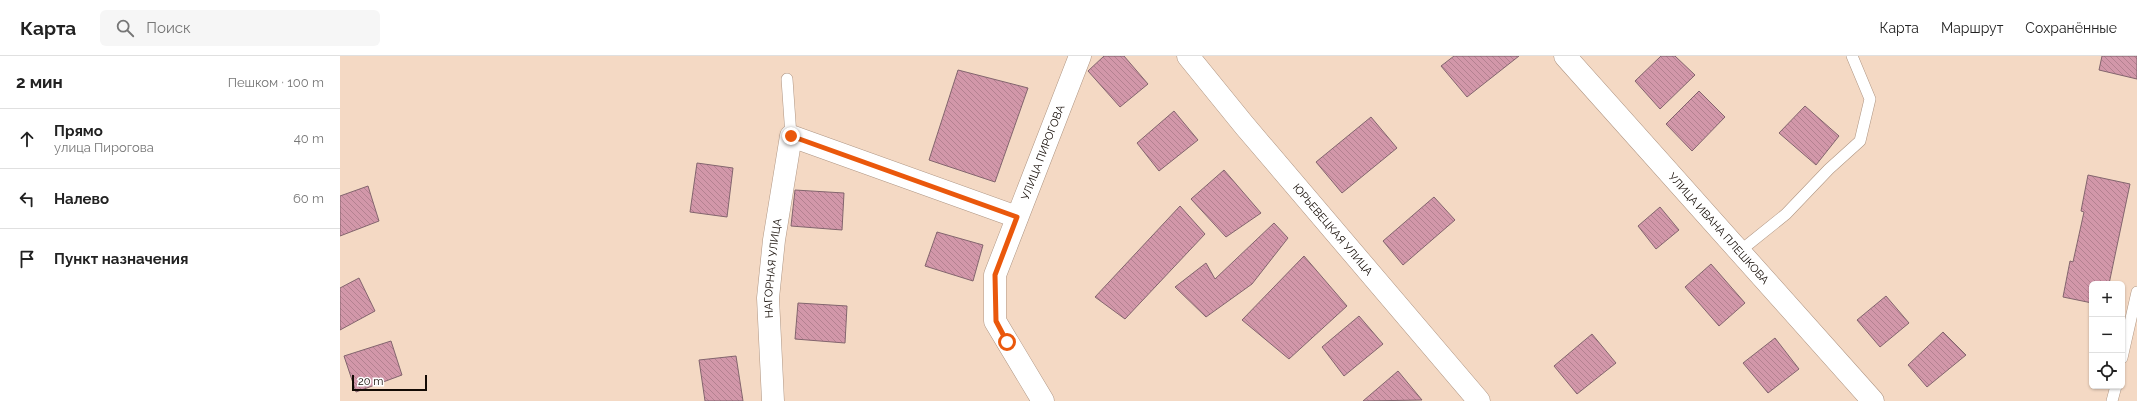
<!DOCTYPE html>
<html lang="ru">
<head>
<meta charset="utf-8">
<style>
	body { margin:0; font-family:Raleway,sans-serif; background:#f6f6f6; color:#222 }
	.controls { position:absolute; right:12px; bottom:12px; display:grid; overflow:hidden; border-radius:6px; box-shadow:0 1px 3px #0004 }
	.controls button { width:36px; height:36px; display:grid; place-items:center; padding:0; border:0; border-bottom:1px solid #e0e0e0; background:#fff; color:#222; font:20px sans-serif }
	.scale { position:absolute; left:12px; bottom:10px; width:75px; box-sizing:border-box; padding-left:4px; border:2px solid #130a04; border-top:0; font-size:11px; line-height:14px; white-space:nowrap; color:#130a04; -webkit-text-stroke:3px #fff; paint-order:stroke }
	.stop { position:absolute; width:12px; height:12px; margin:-9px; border:3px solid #ea580c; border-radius:50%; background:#fff }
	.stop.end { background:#ea580c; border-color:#fff; box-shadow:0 1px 4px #0008 }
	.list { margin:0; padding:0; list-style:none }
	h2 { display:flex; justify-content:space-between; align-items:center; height:52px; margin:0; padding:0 16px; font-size:17px }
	h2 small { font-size:13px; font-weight:400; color:#767676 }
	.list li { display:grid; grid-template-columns:26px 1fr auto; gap:12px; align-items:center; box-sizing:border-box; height:60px; padding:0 16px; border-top:1px solid #e0e0e0 }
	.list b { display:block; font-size:15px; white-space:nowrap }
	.list p { margin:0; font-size:13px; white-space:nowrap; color:#767676 }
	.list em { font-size:13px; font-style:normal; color:#767676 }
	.icon { flex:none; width:22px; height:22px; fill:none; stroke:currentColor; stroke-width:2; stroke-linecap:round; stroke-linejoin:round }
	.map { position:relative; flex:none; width:1797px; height:345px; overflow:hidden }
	header { display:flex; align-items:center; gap:24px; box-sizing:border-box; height:56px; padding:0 20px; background:#fff; border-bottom:1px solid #e0e0e0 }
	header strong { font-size:19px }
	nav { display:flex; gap:22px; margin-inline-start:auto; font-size:14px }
	.search { width:280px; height:36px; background:#f6f6f6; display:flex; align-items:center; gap:10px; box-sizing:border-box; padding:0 14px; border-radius:6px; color:#767676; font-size:15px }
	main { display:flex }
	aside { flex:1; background:#fff }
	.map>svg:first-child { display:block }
	.building { fill:url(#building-back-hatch); stroke:#83656e }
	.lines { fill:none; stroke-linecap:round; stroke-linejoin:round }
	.lane-casing { stroke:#af9582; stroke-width:12 }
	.street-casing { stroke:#af9582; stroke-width:23 }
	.secondary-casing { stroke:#af9582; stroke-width:23 }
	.lane { stroke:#fff; stroke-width:11 }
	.street { stroke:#fff; stroke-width:22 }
	.secondary { stroke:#fff; stroke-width:22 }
	.route { stroke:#ea580c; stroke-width:5 }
	.labels { text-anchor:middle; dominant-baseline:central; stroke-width:3.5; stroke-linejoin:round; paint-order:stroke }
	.street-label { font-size:11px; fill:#130a04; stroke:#fff }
</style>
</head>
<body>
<header>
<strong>Карта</strong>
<div class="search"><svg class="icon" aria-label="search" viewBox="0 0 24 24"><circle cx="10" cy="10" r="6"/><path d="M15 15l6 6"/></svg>Поиск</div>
<nav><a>Карта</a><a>Маршрут</a><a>Сохранённые</a></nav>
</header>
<main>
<aside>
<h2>2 мин<small>Пешком · 100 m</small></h2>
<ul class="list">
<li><svg class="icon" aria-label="ahead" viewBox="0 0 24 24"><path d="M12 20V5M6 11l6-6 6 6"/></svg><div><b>Прямо</b><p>улица Пирогова</p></div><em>40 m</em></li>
<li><svg class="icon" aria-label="left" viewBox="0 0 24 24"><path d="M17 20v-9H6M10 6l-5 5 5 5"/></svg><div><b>Налево</b></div><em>60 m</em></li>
<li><svg class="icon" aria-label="arrive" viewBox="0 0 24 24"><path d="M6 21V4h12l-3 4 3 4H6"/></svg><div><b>Пункт назначения</b></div></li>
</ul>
</aside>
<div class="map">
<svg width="1797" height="345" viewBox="0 0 1797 345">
	<defs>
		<pattern id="building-back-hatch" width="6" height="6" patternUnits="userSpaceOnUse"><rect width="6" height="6" fill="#d297a9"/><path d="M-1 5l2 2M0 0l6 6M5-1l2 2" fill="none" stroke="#b38190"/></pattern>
	</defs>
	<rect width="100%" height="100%" fill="#f4d9c4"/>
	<path class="building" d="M764,0H784L808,28L780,51L748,15Z
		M1114,0H1179L1127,41L1101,10Z
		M1321,0H1335L1355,19L1320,53L1295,25Z
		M1762,0H1797V23L1759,14Z
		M618,14L688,32L655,126L589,104Z
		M1359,35L1385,61L1352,95L1326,68Z
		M1465,50L1499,80L1476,109L1439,77Z
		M834,55L858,84L819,115L797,87Z
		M1031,61L1057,92L1002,137L976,106Z
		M357,107L393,112L387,161L350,156Z
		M884,114L921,157L886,181L851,143Z
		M1748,119L1790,128L1769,228H1752V247L1723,241L1730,205L1733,206L1744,156L1741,155Z
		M28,130L39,165L0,180V140Z
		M455,134L504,137L502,174L451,170Z
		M1094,141L1115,164L1063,209L1043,185Z
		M840,150L865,178L785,263L755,241Z
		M1320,151L1339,174L1316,193L1298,170Z
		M934,167L948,182L912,228L866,261L835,231L866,207L875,223Z
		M597,176L643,189L633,225L585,210Z
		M964,200L1007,250L949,303L902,264Z
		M1371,208L1405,247L1379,270L1345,231Z
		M19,222L35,255L0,274V232Z
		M1546,240L1569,267L1540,291L1517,264Z
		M458,247L507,250L505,287L455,283Z
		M1019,260L1043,288L1004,320L982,291Z
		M1603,276L1626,299L1587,331L1568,309Z
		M1252,278L1276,307L1237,338L1214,310Z
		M1435,282L1459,313L1428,337L1403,307Z
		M51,285L62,319L16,336L4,300Z
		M396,300L403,345H365L359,304Z
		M1058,315L1082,344L1023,345Z"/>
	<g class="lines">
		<defs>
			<path id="lane" d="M447,23L451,80
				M1400,195L1446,158L1489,113L1520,85L1530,43L1512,0
				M1782,302L1797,236
				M1772,345L1776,330"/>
			<g id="street">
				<path id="s1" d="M1225,0L1533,345"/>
				<path id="s2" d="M433,345L428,242L434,184L451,80L677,161"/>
				<path id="s3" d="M703,345L655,265V219L740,0"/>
			</g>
			<g id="secondary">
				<path id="s4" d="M848,0L904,69L1139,345"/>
			</g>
		</defs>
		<use href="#lane" class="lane-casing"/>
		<use href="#street" class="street-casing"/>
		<use href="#secondary" class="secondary-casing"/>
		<use href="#lane" class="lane"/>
		<use href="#street" class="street"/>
		<use href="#secondary" class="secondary"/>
	</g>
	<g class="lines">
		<path class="route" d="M451,80L677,161L655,219L656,265L667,286"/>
	</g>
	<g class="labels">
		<g class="street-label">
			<text stroke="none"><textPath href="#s3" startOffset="271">УЛИЦА ПИРОГОВА</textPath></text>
			<text stroke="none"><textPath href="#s1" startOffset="231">УЛИЦА ИВАНА ПЛЕШКОВА</textPath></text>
			<text stroke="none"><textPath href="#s4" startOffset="226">ЮРЬЕВЕЦКАЯ УЛИЦА</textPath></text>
			<text stroke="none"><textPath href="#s2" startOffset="133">НАГОРНАЯ УЛИЦА</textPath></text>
		</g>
	</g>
</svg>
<div class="controls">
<button>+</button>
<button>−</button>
<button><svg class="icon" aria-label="locate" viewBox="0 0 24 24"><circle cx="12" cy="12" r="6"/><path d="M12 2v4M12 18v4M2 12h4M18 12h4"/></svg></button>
</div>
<div class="scale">20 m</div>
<div class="stop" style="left:667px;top:286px"></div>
<div class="stop end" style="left:451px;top:80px"></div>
</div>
</main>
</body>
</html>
